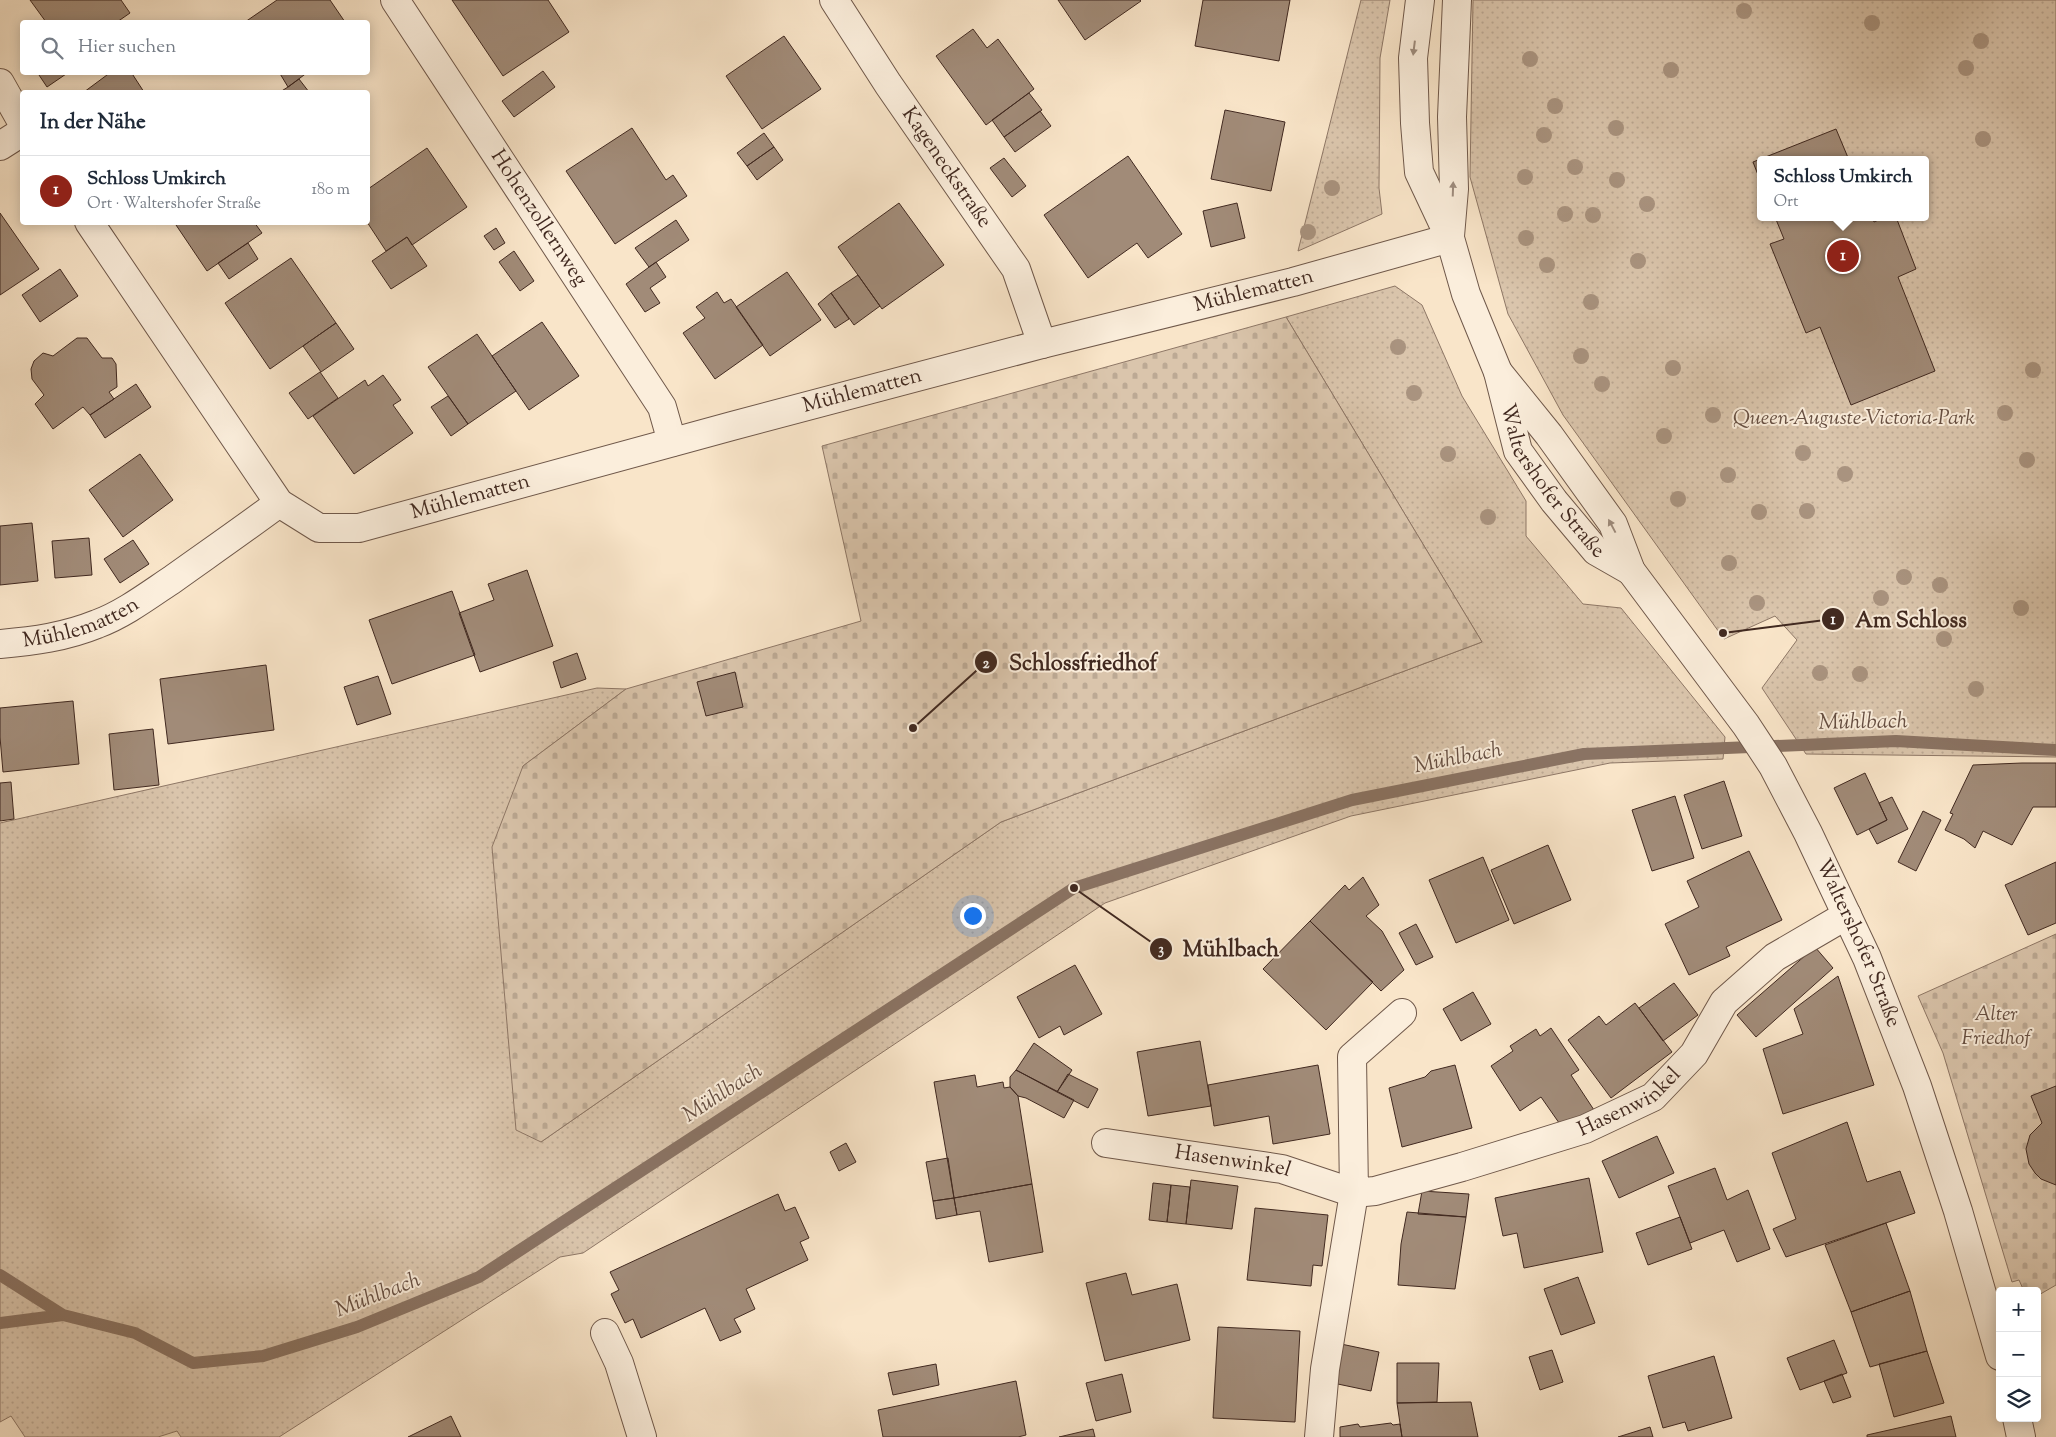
<!DOCTYPE html>
<html lang="de">
<head>
<meta charset="utf-8">
<style>
	body { margin:0; font-family:"Sorts Mill Goudy",serif; background:#f2f2f3; color:#1f2937 }
	.controls { position:absolute; right:15px; bottom:15px; display:grid; overflow:hidden; border-radius:5px; box-shadow:0 2px 12px #0003 }
	.controls button { width:45px; height:45px; display:grid; place-items:center; padding:0; border:0; border-bottom:1px solid #e0e1e3; background:#fff; color:#1f2937; font:25px sans-serif }
	.you { position:absolute; left:972px; top:915px; width:18px; height:18px; margin:-12px; border:4px solid #fff; border-radius:50%; background:#1a73e8; box-shadow:0 0 0 8px #1a73e833 }
	.badge { display:grid; place-items:center; width:32px; height:32px; border-radius:50%; background:#8f2418; color:#fff; font-size:16px; font-weight:700 }
	.pin { position:absolute; translate:-50% -50%; border:2px solid #fff; box-shadow:0 1px 5px #0006 }
	.popup { position:absolute; left:1757px; top:156px; width:172px; height:65px; box-sizing:border-box; display:grid; place-content:center; border-radius:5px; background:#fff; filter:drop-shadow(0 1px 4px #0005); font-size:16px; white-space:nowrap; color:#747a83 }
	.popup b { font-size:19px; color:#1f2937 }
	.popup::after { content:''; position:absolute; left:50%; top:100%; margin-left:-10px; border:10px solid transparent; border-top-color:#fff }
	.list { margin:0; padding:0; list-style:none }
	h2 { display:flex; justify-content:space-between; align-items:center; height:65px; margin:0; padding:0 20px; font-size:21px }
	h2 small { font-size:16px; font-weight:400; color:#747a83 }
	.list li { display:grid; grid-template-columns:32px 1fr auto; gap:15px; align-items:center; box-sizing:border-box; height:70px; padding:0 20px; border-top:1px solid #e0e1e3 }
	.list b { display:block; font-size:19px; white-space:nowrap }
	.list p { margin:0; font-size:16px; white-space:nowrap; color:#747a83 }
	.list em { font-size:16px; font-style:normal; color:#747a83 }
	.icon { flex:none; width:28px; height:28px; fill:none; stroke:currentColor; stroke-width:2; stroke-linecap:round; stroke-linejoin:round }
	.map { position:relative; flex:none; width:2056px; height:1437px; overflow:hidden }
	.search { position:absolute; background:#fff; box-shadow:0 2px 12px #0003; left:20px; top:20px; width:350px; height:55px; display:flex; align-items:center; gap:12px; box-sizing:border-box; padding:0 18px; border-radius:5px; color:#747a83; font-size:19px }
	.panel { position:absolute; background:#fff; box-shadow:0 2px 12px #0003; left:20px; top:90px; width:350px; height:135px; border-radius:5px }
	.map>svg:first-child { display:block }
	.grass { fill:url(#grass-dots); stroke:#8e7766; fill-rule:evenodd }
	.cemetery { fill:url(#cemetery-stones); stroke:#8e7766 }
	.lines { fill:none; stroke-linecap:round; stroke-linejoin:round }
	.stream { stroke:#8a7363; stroke-width:12 }
	.building { fill:#a18b78; stroke:#412920 }
	.minor-casing { stroke:#6f584a; stroke-width:30 }
	.tertiary-casing { stroke:#6f584a; stroke-width:30 }
	.minor { stroke:#fbeedc; stroke-width:28 }
	.tertiary { stroke:#fbeedc; stroke-width:28 }
	.tree { fill:#a9937f }
	.oneway { fill:#9e8c7e }
	.labels { text-anchor:middle; dominant-baseline:central; stroke-width:4; stroke-linejoin:round; paint-order:stroke }
	.street-label { font-size:21px; fill:#412920; stroke:#fbeedc }
	.park-label { font-size:21px; font-style:italic; fill:#675043; stroke:#fbeedc }
	.water-label { font-size:22px; font-style:italic; fill:#654e42; stroke:#fbeedc }
	.leader { fill:none; stroke:#412920; stroke-width:2 }
	.callout-dot { fill:#412920; stroke:#fbeedc; stroke-width:2 }
	.mark-label { font-size:15px; text-anchor:middle; font-weight:bold; fill:#fff }
	.callout-label { font-size:22px; text-anchor:middle; font-weight:bold; fill:#412920; stroke:#fbeedc; stroke-width:4; stroke-linejoin:round; paint-order:stroke }
</style>
</head>
<body>
<div class="map">
<svg width="2056" height="1437" viewBox="0 0 2056 1437">
	<defs>
		<pattern id="grass-dots" width="8" height="8" patternUnits="userSpaceOnUse" patternTransform="scale(1.25)"><rect width="8" height="8" fill="#dac5ac"/><path d="M2 2h.1M6 6h.1" fill="none" stroke="#bca994" stroke-width="1.8" stroke-linecap="round"/></pattern>
		<pattern id="cemetery-stones" width="16" height="16" patternUnits="userSpaceOnUse" patternTransform="scale(1.25)"><rect width="16" height="16" fill="#dac5ac"/><path d="M2 7V4a2 2 0 0 1 4 0v3zM10 15v-3a2 2 0 0 1 4 0v3z" fill="#bca994"/></pattern>
	</defs>
	<rect width="100%" height="100%" fill="#f9e5c9"/>
	<filter id="stains"><feTurbulence type="fractalNoise" baseFrequency=".004" numOctaves="4"/><feColorMatrix values="0 0 0 0 .2 0 0 0 0 .09 0 0 0 0 .02 0 0 0 .5 -.17"/></filter>
	<radialGradient id="worn" r=".72"><stop offset=".6" stop-color="#630" stop-opacity="0"/><stop offset="1" stop-color="#630" stop-opacity=".3"/></radialGradient>
	<path class="grass" d="M1361,0H1390L1380,58L1379,188L1382,214L1298,251Z
		M1473,0H2056V757L1806,754L1762,688L1797,640L1775,616L1724,639L1563,415L1508,314L1470,177ZM1760,160H1926V217H1760Z
		M1395,286L1422,305L1462,396L1526,501V536L1583,604L1621,608L1725,737L1723,759L1610,763L1351,816L1105,903L583,1253L560,1257L279,1437H181L177,1431L158,1437H25L11,1416L0,1422V823L597,688L626,689L523,766L541,1142L1001,822L1482,642L1286,317Z"/>
	<path class="cemetery" d="M1286,317L1482,642L1001,822L541,1142L516,1130L492,847L523,766L626,689L861,621L822,446Z
		M2056,934V1285L2037,1296V1291H2024L2019,1280L2012,1282L1943,1053L1918,996Z"/>
	<g class="lines">
		<path class="stream" d="M0,1275L63,1315
			M0,1323L63,1315L135,1333L193,1363L263,1356L357,1327L479,1277L1074,888L1352,800L1584,754L1896,741L2056,750"/>
	</g>
	<path class="building" d="M30,0H121L130,13L117,22H46Z
		M277,0H330L345,22H245Z
		M452,0H548L569,32L503,76Z
		M1058,0H1140L1141,1L1085,40Z
		M1203,0H1290L1279,61L1195,46Z
		M973,29L987,48L998,39L1034,89L986,125L936,56Z
		M784,36L821,89L762,129L726,76Z
		M543,71L555,87L514,117L502,101Z
		M37,72H69L47,87Z
		M111,72H131L144,92H84Z
		M279,72H308L288,87Z
		M299,79L309,92H280L288,87Z
		M1029,93L1042,110L1004,137L992,120Z
		M1225,110L1285,122L1271,191L1211,179Z
		M1040,111L1051,126L1015,152L1004,137Z
		M632,128L666,180L673,175L687,196L615,244L566,171Z
		M1836,129L1849,160H1760V180L1753,162Z
		M764,133L774,147L747,166L737,153Z
		M774,147L783,160L757,180L747,166Z
		M427,148L467,207L412,245L407,237L386,251L367,222L368,189Z
		M1128,156L1182,234L1148,258L1137,243L1088,278L1044,215Z
		M1004,158L1026,186L1012,197L990,168Z
		M899,203L944,265L882,309L838,247Z
		M1237,203L1245,238L1211,247L1203,211Z
		M0,213L39,269L0,295Z
		M1775,217H1872L1874,222L1885,217H1896L1916,269L1898,277L1935,371L1851,405L1820,327L1806,333L1770,244L1784,239Z
		M676,220L689,240L649,267L635,248Z
		M174,222H254L262,233L207,271Z
		M496,228L505,243L494,250L484,236Z
		M407,237L427,266L391,289L372,261Z
		M248,243L258,259L229,279L218,263Z
		M514,251L534,281L520,291L499,262Z
		M291,258L336,323L270,369L225,303Z
		M656,262L666,277L650,288L660,303L645,312L626,284Z
		M60,269L78,296L40,322L22,295Z
		M787,272L821,320L770,356L736,307Z
		M858,275L880,306L854,325L831,293Z
		M717,292L724,303L731,299L763,345L715,379L683,333L705,318L696,307Z
		M831,293L849,319L835,328L818,304Z
		M542,322L579,376L529,410L492,356Z
		M336,323L354,349L321,372L303,346Z
		M477,334L516,391L468,424L428,367Z
		M77,338H87L102,358H112L116,364L117,387L109,392L114,399L90,415L83,407L53,429L35,404L44,395L32,379L31,369L34,361L43,353L53,356Z
		M320,372L338,398L308,419L289,393Z
		M383,375L401,400L393,405L413,433L354,474L313,416L365,380L368,386Z
		M136,384L151,407L105,438L90,415Z
		M448,396L468,424L451,436L431,407Z
		M140,454L173,500L123,537L89,490Z
		M32,523L38,581L0,585V526Z
		M89,538L92,575L55,578L52,541Z
		M133,540L149,564L120,583L104,559Z
		M527,570L553,646L480,672L459,613L494,600L488,584Z
		M452,591L475,655L392,684L369,620Z
		M577,653L586,679L561,688L553,662Z
		M266,665L274,730L168,744L160,679Z
		M735,672L743,707L706,716L697,682Z
		M378,676L391,714L357,725L344,687Z
		M73,701L79,764L3,772L0,737V708Z
		M153,729L159,785L114,790L109,734Z
		M2022,763H2056V807H2033L2012,845L1983,831L1975,848L1964,839L1945,830L1953,814L1950,813L1973,765Z
		M1865,773L1887,820L1857,835L1834,788Z
		M1724,781L1742,836L1702,849L1684,795Z
		M11,782L14,819L0,821V783Z
		M1675,796L1694,858L1652,871L1632,810Z
		M1892,797L1908,829L1877,844L1869,829L1887,820L1879,803Z
		M1923,811L1941,820L1916,871L1898,862Z
		M1548,845L1571,900L1514,924L1491,870Z
		M1749,851L1782,920L1726,947L1730,956L1689,975L1665,924L1699,907L1687,881Z
		M1483,857L1509,920L1456,943L1429,880Z
		M2056,862V923L2028,935L2005,885Z
		M1363,877L1379,905L1366,916L1382,931L1404,970L1381,991L1310,921L1345,885L1349,890Z
		M1310,921L1373,982L1326,1030L1263,969Z
		M1416,924L1433,957L1416,965L1399,933Z
		M1815,947L1833,968L1756,1037L1737,1015Z
		M1075,965L1102,1014L1064,1035L1060,1026L1039,1038L1017,997Z
		M1838,976L1874,1085L1783,1114L1763,1049L1803,1034L1794,1009Z
		M1674,983L1698,1015L1663,1041L1639,1008Z
		M1473,992L1491,1024L1461,1041L1443,1009Z
		M1635,1003L1672,1052L1611,1098L1568,1040L1599,1016L1606,1025Z
		M1551,1028L1579,1070L1571,1075L1594,1110L1564,1130L1541,1097L1520,1111L1491,1066L1513,1051L1510,1046L1536,1029L1540,1036Z
		M1200,1041L1211,1106L1148,1116L1137,1052Z
		M1034,1043L1072,1070L1057,1092L1016,1070Z
		M1318,1065L1330,1134L1273,1144L1269,1116L1214,1126L1208,1085Z
		M1455,1065L1472,1128L1402,1147L1389,1088L1425,1077L1431,1071Z
		M1016,1070L1074,1100L1064,1118L1026,1098L1018,1096L1010,1087V1077Z
		M1068,1074L1098,1089L1088,1108L1057,1092Z
		M975,1075L977,1087L1003,1082L1004,1088L1010,1087L1018,1096L1032,1184L954,1198L934,1082Z
		M2056,1086V1185L2041,1179L2035,1173L2029,1164L2026,1149L2030,1135L2042,1123L2031,1096Z
		M1847,1122L1867,1182L1900,1171L1915,1213L1786,1257L1773,1229L1796,1219L1772,1153Z
		M1657,1136L1674,1173L1619,1198L1602,1161Z
		M846,1143L856,1162L839,1171L830,1152Z
		M948,1158L954,1198L933,1201L926,1162Z
		M1715,1168L1727,1200L1748,1190L1770,1249L1737,1262L1724,1230L1690,1243L1668,1186Z
		M1589,1178L1603,1252L1524,1268L1517,1233L1503,1236L1495,1198Z
		M1191,1180L1238,1186L1232,1229L1186,1224Z
		M1153,1183L1171,1185L1167,1222L1149,1220Z
		M1032,1184L1043,1252L989,1262L980,1211L957,1215L954,1198Z
		M1171,1185L1190,1187L1186,1224L1167,1222Z
		M1422,1191L1469,1194L1466,1217L1418,1214Z
		M778,1194L785,1211L795,1207L809,1238L800,1242L808,1260L746,1289L755,1309L734,1319L741,1332L720,1341L705,1308L641,1338L633,1319L625,1323L611,1294L619,1290L610,1272Z
		M954,1198L957,1215L936,1219L933,1201Z
		M1255,1208L1328,1215L1322,1266L1313,1265L1311,1286L1247,1280Z
		M1407,1212L1466,1217L1455,1289L1398,1285L1401,1244Z
		M1680,1217L1692,1249L1648,1265L1636,1233Z
		M1886,1223L1910,1291L1851,1312L1825,1245Z
		M1126,1273L1132,1295L1177,1284L1190,1340L1105,1361L1086,1283Z
		M1578,1277L1595,1323L1561,1335L1544,1289Z
		M1910,1291L1927,1351L1870,1367L1851,1312Z
		M1218,1327L1300,1331L1295,1422L1213,1418Z
		M1834,1340L1847,1373L1800,1390L1787,1358Z
		M1341,1344L1379,1352L1371,1391L1333,1383Z
		M1552,1350L1563,1382L1540,1390L1529,1357Z
		M1927,1351L1944,1403L1894,1417L1879,1364Z
		M1714,1356L1732,1418L1688,1431L1685,1422L1663,1428L1648,1376Z
		M1397,1363H1439L1437,1402L1397,1403Z
		M936,1364L939,1385L893,1395L888,1373Z
		M1122,1374L1131,1412L1096,1421L1086,1383Z
		M1842,1374L1851,1397L1833,1403L1824,1381Z
		M1016,1381L1026,1435L1018,1437H883L878,1410Z
		M1471,1402L1478,1437H1402L1397,1403Z
		M451,1416L461,1437H408Z
		M1951,1416L1956,1437H1867V1435Z
		M1391,1423L1393,1425L1400,1424L1402,1437H1340V1427L1358,1424L1360,1427Z
		M1650,1427L1653,1437H1618Z
		M1093,1429L1095,1437H1059Z"/>
	<g class="lines">
		<defs>
			<g id="minor">
				<path id="s1" d="M395,0L662,407L672,442"/>
				<path id="s2" d="M834,0L888,84L1016,269L1042,344"/>
				<path d="M0,83L22,122"/>
				<path d="M0,146L22,132"/>
				<path id="s3" d="M89,222L279,503L319,528H359L732,426L1042,344L1293,282L1450,238"/>
				<path id="s4" d="M0,644C34,641 65,637 97,624C124,614 149,595 173,579C208,554 244,529 279,503"/>
				<path id="s5" d="M1402,1013L1352,1057L1354,1193L1375,1191L1462,1167L1585,1129L1653,1097L1694,1054L1724,1002L1775,957L1847,915"/>
				<path id="s6" d="M1106,1143L1282,1169L1354,1193L1325,1369L1319,1437"/>
				<path d="M605,1333L619,1363L642,1437"/>
			</g>
			<g id="tertiary">
				<path id="s7" d="M1420,0L1413,58L1415,123L1419,172L1450,238L1466,294L1498,372L1518,451L1554,501L1596,551L1631,571"/>
				<path d="M1450,236L1454,189L1452,117L1457,0"/>
				<path id="s8" d="M1498,372L1549,435L1613,524L1631,571L1746,725L1773,766L1808,833L1867,958L1917,1086L1958,1211L2000,1356"/>
				<path d="M2017,1418L2021,1437"/>
			</g>
		</defs>
		<use href="#minor" class="minor-casing"/>
		<use href="#tertiary" class="tertiary-casing"/>
		<use href="#minor" class="minor"/>
		<use href="#tertiary" class="tertiary"/>
	</g>
	<g class="tree">
		<circle cx="1744" cy="11" r="8"/>
		<circle cx="1872" cy="23" r="8"/>
		<circle cx="1981" cy="41" r="8"/>
		<circle cx="1530" cy="59" r="8"/>
		<circle cx="1966" cy="68" r="8"/>
		<circle cx="1671" cy="70" r="8"/>
		<circle cx="1555" cy="106" r="8"/>
		<circle cx="1616" cy="128" r="8"/>
		<circle cx="1544" cy="135" r="8"/>
		<circle cx="1983" cy="139" r="8"/>
		<circle cx="1575" cy="167" r="8"/>
		<circle cx="1525" cy="177" r="8"/>
		<circle cx="1617" cy="180" r="8"/>
		<circle cx="1332" cy="188" r="8"/>
		<circle cx="1647" cy="204" r="8"/>
		<circle cx="1565" cy="214" r="8"/>
		<circle cx="1593" cy="215" r="8"/>
		<circle cx="1308" cy="232" r="8"/>
		<circle cx="1526" cy="238" r="8"/>
		<circle cx="1638" cy="261" r="8"/>
		<circle cx="1547" cy="265" r="8"/>
		<circle cx="1591" cy="302" r="8"/>
		<circle cx="1398" cy="347" r="8"/>
		<circle cx="1581" cy="356" r="8"/>
		<circle cx="1673" cy="368" r="8"/>
		<circle cx="2033" cy="370" r="8"/>
		<circle cx="1602" cy="384" r="8"/>
		<circle cx="1414" cy="393" r="8"/>
		<circle cx="2005" cy="413" r="8"/>
		<circle cx="1713" cy="415" r="8"/>
		<circle cx="1664" cy="436" r="8"/>
		<circle cx="1803" cy="453" r="8"/>
		<circle cx="1448" cy="454" r="8"/>
		<circle cx="2027" cy="460" r="8"/>
		<circle cx="1845" cy="474" r="8"/>
		<circle cx="1728" cy="475" r="8"/>
		<circle cx="1678" cy="499" r="8"/>
		<circle cx="1807" cy="511" r="8"/>
		<circle cx="1759" cy="512" r="8"/>
		<circle cx="1488" cy="517" r="8"/>
		<circle cx="1729" cy="563" r="8"/>
		<circle cx="1904" cy="577" r="8"/>
		<circle cx="1940" cy="585" r="8"/>
		<circle cx="1881" cy="598" r="8"/>
		<circle cx="1757" cy="603" r="8"/>
		<circle cx="2021" cy="608" r="8"/>
		<circle cx="1944" cy="639" r="8"/>
		<circle cx="1820" cy="673" r="8"/>
		<circle cx="1860" cy="674" r="8"/>
		<circle cx="1976" cy="689" r="8"/>
	</g>
	<defs><path id="oneway-solid" d="M-6-.8H1V-3.2L6.5 0L1 3.2V.8H-6Z" transform="scale(1.25)"/></defs>
	<g class="oneway">
		<use href="#oneway-solid" transform="translate(1414 48) rotate(97)"/>
		<use href="#oneway-solid" transform="translate(1453 189) rotate(-88)"/>
		<use href="#oneway-solid" transform="translate(1612 526) rotate(-118)"/>
	</g>
	<g class="labels">
		<g class="street-label">
			<text stroke="none"><textPath href="#s2" startOffset="202">Kageneckstraße</textPath></text>
			<text stroke="none"><textPath href="#s1" startOffset="261">Hohenzollernweg</textPath></text>
			<text stroke="none"><textPath href="#s3" startOffset="1352">Mühlematten</textPath></text>
			<text stroke="none"><textPath href="#s3" startOffset="948">Mühlematten</textPath></text>
			<text stroke="none"><textPath href="#s7" startOffset="512">Waltershofer Straße</textPath></text>
			<text stroke="none"><textPath href="#s3" startOffset="542">Mühlematten</textPath></text>
			<text stroke="none"><textPath href="#s4" startOffset="84">Mühlematten</textPath></text>
			<text stroke="none"><textPath href="#s8" startOffset="679">Waltershofer Straße</textPath></text>
			<text stroke="none"><textPath href="#s5" startOffset="495">Hasenwinkel</textPath></text>
			<text stroke="none"><textPath href="#s6" startOffset="128">Hasenwinkel</textPath></text>
		</g>
		<g class="park-label">
			<text x="1854" y="419">Queen-Auguste-Victoria-Park</text>
			<text x="1996" y="1015">Alter<tspan x="1996" dy="24">Friedhof</tspan></text>
		</g>
		<g class="water-label">
			<text transform="translate(1863 723) rotate(-1)">Mühlbach</text>
			<text transform="translate(1458 759) rotate(-11)">Mühlbach</text>
			<text transform="translate(723 1094) rotate(-33)">Mühlbach</text>
			<text transform="translate(378 1296) rotate(-21)">Mühlbach</text>
		</g>
	</g>
	<path class="leader" d="M1723 633L1833 619M913 728L986 662M1074 888L1161 949"/>
	<g class="callout-dot">
		<circle cx="1723" cy="633" r="5"/>
		<circle cx="913" cy="728" r="5"/>
		<circle cx="1074" cy="888" r="5"/>
		<circle cx="1833" cy="619" r="12"/>
		<circle cx="986" cy="662" r="12"/>
		<circle cx="1161" cy="949" r="12"/>
	</g>
	<g class="mark-label">
		<text x="1833" y="624">1</text>
		<text x="986" y="668">2</text>
		<text x="1161" y="954">3</text>
	</g>
	<g class="callout-label">
		<text x="1911" y="627">Am Schloss</text>
		<text x="1083" y="670">Schlossfriedhof</text>
		<text x="1231" y="956">Mühlbach</text>
	</g>
	<rect width="100%" height="100%" filter="url(#stains)"/>
	<rect width="100%" height="100%" fill="url(#worn)"/>
</svg>
<div class="controls">
<button>+</button>
<button>−</button>
<button><svg class="icon" aria-label="layers" viewBox="0 0 24 24"><path d="M12 4l9 5-9 5-9-5zM3 14l9 5 9-5"/></svg></button>
</div>
<div class="you"></div>
<div class="pin badge" style="left:1843px;top:256px">1</div>
<div class="popup"><b>Schloss Umkirch</b>Ort</div>
<div class="search"><svg class="icon" aria-label="search" viewBox="0 0 24 24"><circle cx="10" cy="10" r="6"/><path d="M15 15l6 6"/></svg>Hier suchen</div>
<section class="panel">
<h2>In der Nähe<small></small></h2>
<ul class="list">
<li><span class="badge">1</span><div><b>Schloss Umkirch</b><p>Ort · Waltershofer Straße</p></div><em>180 m</em></li>
</ul>
</section>
</div>
</body>
</html>
